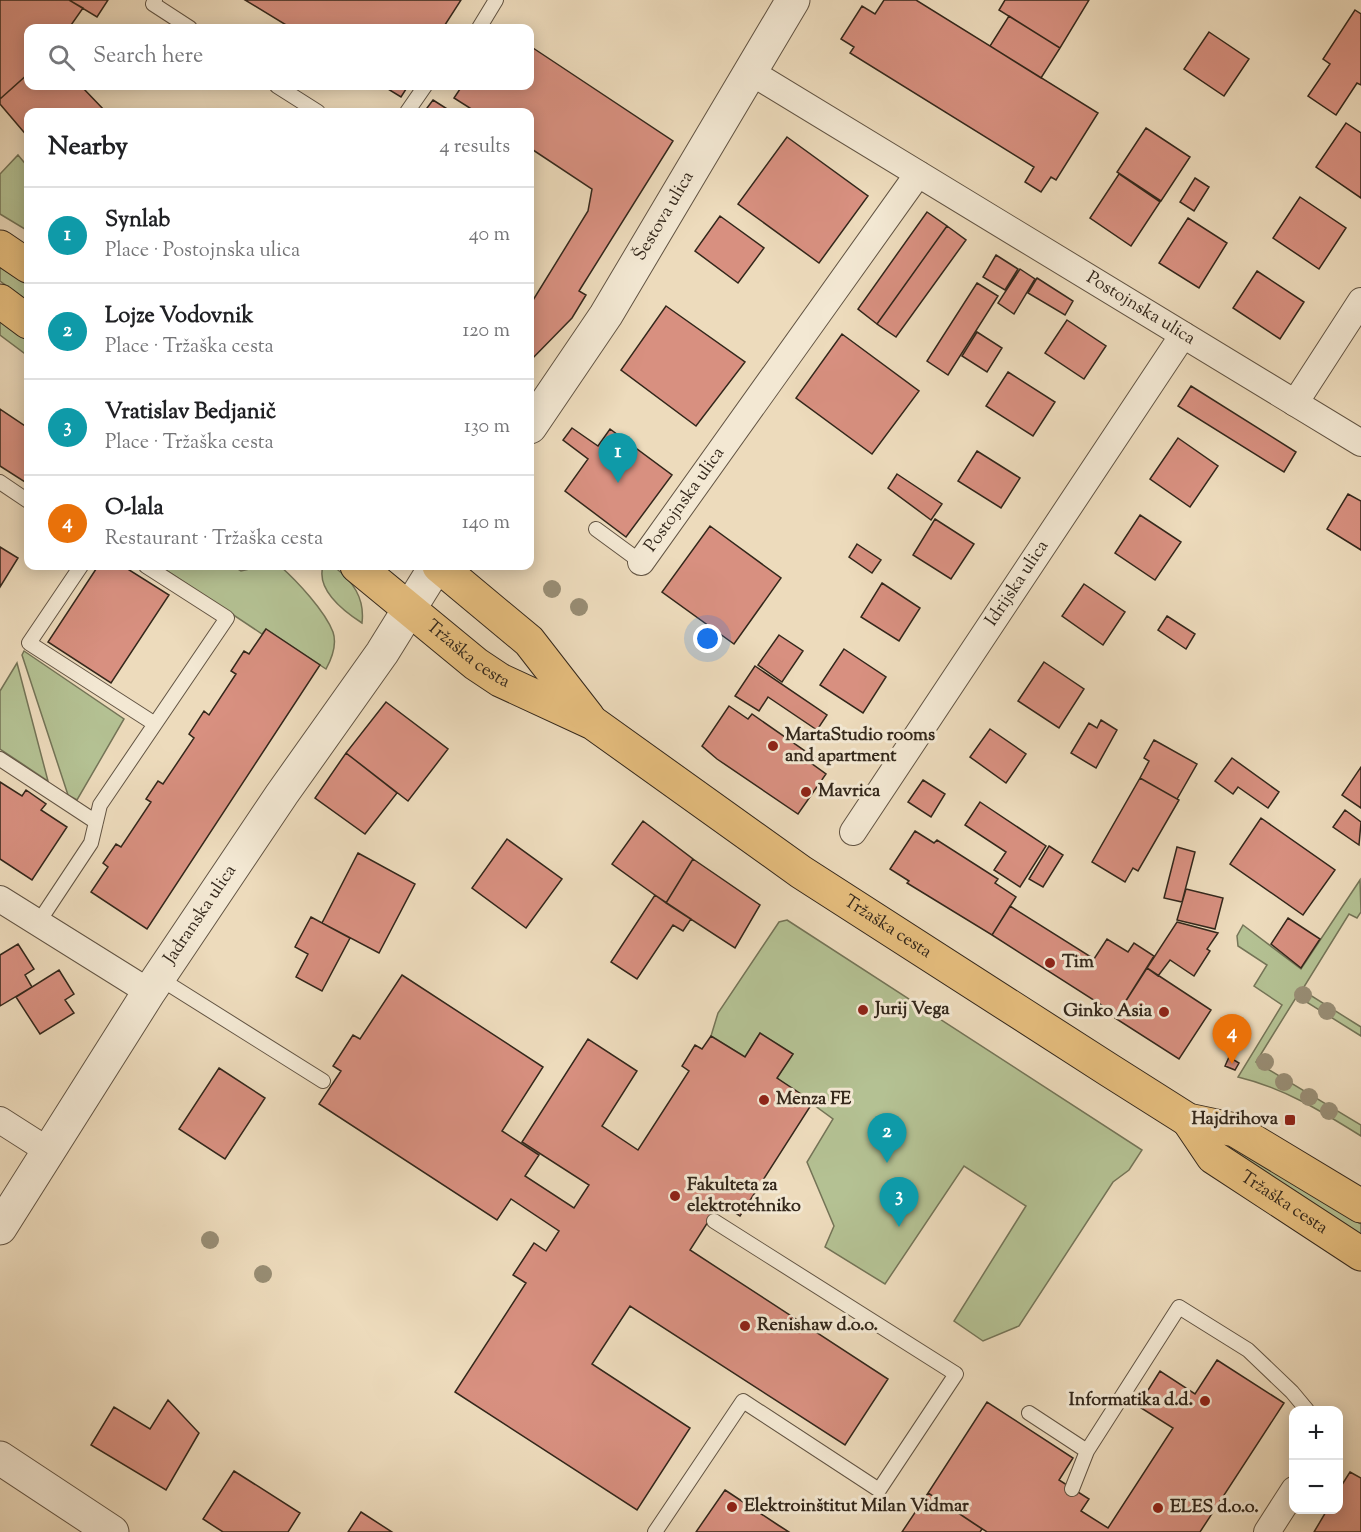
<!DOCTYPE html>
<html lang="en">
<head>
<meta charset="utf-8">
<style>
	body { margin:0; font-family:"Sorts Mill Goudy",serif; background:#f2f2f2; color:#202124 }
	.controls { position:absolute; right:18px; bottom:18px; display:grid; overflow:hidden; border-radius:12px; box-shadow:0 3px 15px #0003 }
	.controls button { width:54px; height:54px; display:grid; place-items:center; padding:0; border:0; border-bottom:2px solid #e0e0e0; background:#fff; color:#202124; font:30px sans-serif }
	.you { position:absolute; left:708px; top:639px; width:21px; height:21px; margin:-15px; border:4px solid #fff; border-radius:50%; background:#1a73e8; box-shadow:0 0 0 9px #1a73e833 }
	.badge { display:grid; place-items:center; width:39px; height:39px; border-radius:50%; background:#8f2418; color:#fff; font-size:20px; font-weight:700 }
	.pin { position:absolute; translate:-50% -50px; filter:drop-shadow(0 2px 3px #0008) }
	.pin::after { content:''; position:absolute; top:32px; width:21px; height:18px; background:inherit; clip-path:polygon(0 0,100% 0,50% 100%) }
	.list { margin:0; padding:0; list-style:none }
	h2 { display:flex; justify-content:space-between; align-items:center; height:78px; margin:0; padding:0 24px; font-size:26px }
	h2 small { font-size:20px; font-weight:400; color:#757577 }
	.list li { display:grid; grid-template-columns:39px 1fr auto; gap:18px; align-items:center; box-sizing:border-box; height:96px; padding:0 24px; border-top:2px solid #e0e0e0 }
	.list b { display:block; font-size:22px; white-space:nowrap }
	.list p { margin:0; font-size:20px; white-space:nowrap; color:#757577 }
	.list em { font-size:20px; font-style:normal; color:#757577 }
	.icon { flex:none; width:33px; height:33px; fill:none; stroke:currentColor; stroke-width:2; stroke-linecap:round; stroke-linejoin:round }
	.map { position:relative; flex:none; width:1361px; height:1532px; overflow:hidden }
	.search { position:absolute; background:#fff; box-shadow:0 3px 15px #0003; left:24px; top:24px; width:510px; height:66px; display:flex; align-items:center; gap:15px; box-sizing:border-box; padding:0 21px; border-radius:12px; color:#757577; font-size:22px }
	.panel { position:absolute; background:#fff; box-shadow:0 3px 15px #0003; left:24px; top:108px; width:510px; height:462px; border-radius:12px }
	.map>svg:first-child { display:block }
	.green { fill:#b4c193; stroke:#747457; stroke-width:1.5 }
	.building { fill:#d89080; stroke:#33271b; stroke-width:1.5 }
	.lines { fill:none; stroke-linecap:round; stroke-linejoin:round }
	.service-casing { stroke:#625443; stroke-width:16 }
	.minor-casing { stroke:#625443; stroke-width:28 }
	.tertiary-casing { stroke:#625443; stroke-width:35 }
	.primary-casing { stroke:#33271b; stroke-width:35 }
	.service { stroke:#f3e8d3; stroke-width:14 }
	.minor { stroke:#f3e8d3; stroke-width:26 }
	.tertiary { stroke:#f3e8d3; stroke-width:33 }
	.primary { stroke:#e6be7e; stroke-width:33 }
	.tree { fill:#988d74 }
	.poi-dot { fill:#8f2418; stroke:#f3e8d3; stroke-width:2 }
	.labels { text-anchor:middle; dominant-baseline:central; stroke-width:6; stroke-linejoin:round; paint-order:stroke }
	.street-label { font-size:18px; fill:#33271b; stroke:#f3e8d3 }
	.poi-label { font-size:18px; font-weight:bold; fill:#33271b; stroke:#f3e8d3; text-anchor:start }
</style>
</head>
<body>
<div class="map">
<svg width="1361" height="1532" viewBox="0 0 1361 1532">
	<rect width="100%" height="100%" fill="#eddbbc"/>
	<filter id="stains"><feTurbulence type="fractalNoise" baseFrequency=".00333" numOctaves="4"/><feColorMatrix values="0 0 0 0 .2 0 0 0 0 .09 0 0 0 0 .02 0 0 0 .5 -.17"/></filter>
	<radialGradient id="worn" r=".72"><stop offset=".6" stop-color="#630" stop-opacity="0"/><stop offset="1" stop-color="#630" stop-opacity=".3"/></radialGradient>
	<path class="green" d="M18,155L28,167V231L0,214V174Z
		M0,267L28,285V301L0,281Z
		M0,320L28,341V356L0,335Z
		M160,566H233L241,571L262,566H280C297,581 325,611 333,632C337,644 332,658 326,669L266,629L262,634Z
		M323,566H333C353,581 365,598 362,623C345,612 316,590 323,566Z
		M24,651L124,719L77,800L68,795L22,655Z
		M17,663L48,781L0,749V691Z
		M1360,880L1361,912L1357,918L1349,914L1302,990L1361,1027V1036L1297,996L1256,1062L1361,1125V1136C1321,1111 1284,1088 1238,1077L1282,1005L1254,986L1267,965L1238,946L1237,936L1243,925L1301,969Z
		M787,920L1142,1150L1129,1170L1113,1182L1019,1326L983,1341L954,1321L1026,1206L964,1166L885,1284L825,1247L834,1226L807,1162L833,1119L777,1078L793,1054L760,1033L745,1057L711,1036L718,1013L779,922Z
		M1232,1147L1361,1224V1235L1230,1150Z"/>
	<path class="building" d="M0,0H69L83,8L69,28H28V74L0,99Z
		M69,0H108L97,17Z
		M245,0H461L443,28H291Z
		M884,0H916L1098,113L1056,180L1051,177L1041,192L1025,182L1034,167L850,53L854,47L841,39L862,6L875,14Z
		M1005,0H1089L1060,48L999,10Z
		M1355,10L1361,14V85L1357,83L1336,115L1308,96L1330,64L1323,59Z
		M1009,16L1060,48L1041,78L990,46Z
		M1209,32L1249,59L1224,96L1184,69Z
		M530,46L673,141L579,291L586,295L572,318L530,361V305L588,211L592,189L530,148V112H476L454,98L462,86H530Z
		M28,74V86H81L106,112H28V137L0,104V99Z
		M383,86H408L401,97Z
		M433,100L452,112H424Z
		M1346,123L1361,133V198L1316,167Z
		M1146,128L1190,157L1161,201L1117,172Z
		M787,137L868,196L819,263L738,204Z
		M1119,174L1160,202L1131,246L1090,218Z
		M1195,178L1209,187L1194,211L1180,202Z
		M1300,197L1346,228L1319,269L1273,238Z
		M927,212L947,226L877,324L858,309Z
		M720,216L764,248L738,283L695,251Z
		M1188,218L1227,243L1199,288L1159,263Z
		M947,226L966,240L896,337L877,324Z
		M996,255L1018,269L1005,290L983,277Z
		M1020,269L1035,279L1014,314L998,303Z
		M1257,271L1304,302L1280,339L1233,308Z
		M1037,278L1073,301L1065,315L1028,293Z
		M977,283L998,296L948,375L927,361Z
		M666,306L745,362L696,426L621,370Z
		M1067,320L1106,346L1084,379L1045,353Z
		M977,332L1002,348L987,372L962,356Z
		M842,334L919,391L872,454L796,398Z
		M1008,372L1055,402L1033,436L986,406Z
		M1191,386L1296,452L1284,472L1178,406Z
		M0,409L28,428V484L0,466Z
		M572,428L598,446L610,429L672,475L626,537L565,491L588,459L563,440Z
		M1178,438L1218,466L1190,507L1150,479Z
		M977,451L1020,478L1001,508L958,481Z
		M897,474L942,504L931,520L888,488Z
		M1348,494L1361,501V550L1327,529Z
		M1140,515L1181,542L1155,580L1115,553Z
		M935,519L974,544L951,579L913,555Z
		M710,526L781,578L734,644L662,592Z
		M857,544L881,560L872,573L849,557Z
		M0,547L18,558L0,587Z
		M98,566H123L169,595L111,683L48,642Z
		M882,583L920,608L899,641L861,617Z
		M1084,584L1125,612L1103,645L1062,616Z
		M1167,616L1195,634L1186,649L1158,630Z
		M266,629L320,665L147,929L91,892L108,867L103,863L116,844L121,847L151,802L146,799L158,781L163,784L194,738L189,734L204,711L209,715L236,674L231,671L244,651L249,654Z
		M779,635L803,651L782,682L758,665Z
		M844,649L886,677L863,713L820,685Z
		M1044,662L1084,689L1059,728L1018,701Z
		M755,666L827,715L817,730L768,697L759,711L735,696Z
		M386,702L448,749L408,801L346,753Z
		M729,706L748,719L752,714L815,758L811,763L826,774L798,814L717,759L702,746Z
		M1101,720L1117,730L1096,768L1071,753L1089,723L1097,728Z
		M990,729L1026,754L1006,783L970,757Z
		M1154,740L1197,764L1177,799L1140,778L1149,761L1144,758Z
		M346,753L397,793L365,834L315,798Z
		M1232,758L1279,792L1268,808L1238,787L1233,794L1215,781Z
		M1361,767V808L1342,795Z
		M1140,778L1179,800L1138,871L1133,868L1125,882L1092,862Z
		M923,780L945,794L931,817L908,802Z
		M0,782L22,796L26,790L46,804L41,810L67,827L32,880L0,859Z
		M980,802L1046,846L1020,887L994,870L1006,852L965,825Z
		M1345,810L1361,822L1359,845L1333,827Z
		M1261,818L1335,870L1303,915L1230,864Z
		M643,821L693,859L666,903L612,864Z
		M915,831L934,843L937,840L998,879L995,883L1016,897L992,935L907,883L909,881L890,869Z
		M507,839L562,879L526,928L472,888Z
		M1049,846L1063,855L1043,887L1029,879Z
		M1177,847L1195,852L1182,902L1164,898Z
		M358,853L415,884L379,953L322,923Z
		M693,859L760,905L735,948L666,903Z
		M1186,889L1223,898L1215,929L1177,920Z
		M655,895L691,919L683,931L673,925L637,979L611,962Z
		M1010,906L1094,959L1107,939L1128,952L1134,943L1154,956L1117,1015L992,935Z
		M311,917L350,938L322,991L296,977L308,954L295,947Z
		M1288,918L1320,939L1301,968L1271,944Z
		M1177,922L1218,933L1207,949L1210,951L1194,976L1170,960L1158,976L1147,968Z
		M18,944L34,969L25,975L32,987L0,1006V955Z
		M1147,968L1211,1010L1179,1059L1115,1018Z
		M59,970L74,994L65,1000L74,1013L40,1034L16,997Z
		M402,975L543,1067L502,1131L539,1155L525,1176L574,1208L589,1185L522,1142L588,1039L637,1071L602,1126L638,1150L689,1071L682,1066L695,1045L702,1049L711,1036L745,1057L760,1033L793,1054L777,1078L813,1102L740,1216L720,1203L690,1250L888,1379L845,1445L630,1306L592,1364L690,1428L637,1510L455,1392L526,1283L513,1275L534,1243L546,1251L559,1231L511,1199L497,1220L319,1104L341,1071L333,1066L353,1035L360,1039Z
		M1229,1057L1239,1063L1235,1070L1225,1066Z
		M219,1068L265,1098L225,1159L179,1129Z
		M1217,1360L1284,1403L1200,1532H987L928,1493L987,1402L1073,1458L1059,1480L1089,1499L1081,1511L1108,1528L1173,1428L1138,1406L1160,1371L1195,1394Z
		M168,1400L199,1433L166,1490L91,1445L114,1407L150,1429Z
		M234,1471L300,1513L288,1532H223L203,1519Z
		M1350,1472L1361,1478V1532H1314L1327,1510H1338V1491Z
		M725,1490L778,1525L789,1532H696Z
		M928,1493L982,1529L980,1532H902Z
		M361,1512L392,1532H348Z"/>
	<g class="lines">
		<defs>
			<path id="service" d="M155,0L153,4L190,28
				M479,28L496,0
				M277,86L318,112
				M407,112L425,86
				M0,482L28,501
				M596,529L641,562
				M81,566L29,643L155,724
				M0,759L96,822
				M38,923L91,843L100,805L227,618L146,566
				M159,978L323,1081
				M1029,1413L1087,1451
				M1072,1489L1087,1451L1179,1307L1248,1350L1292,1392L1307,1410
				M655,1532L743,1401L879,1490L956,1374L714,1221"/>
			<g id="minor">
				<path id="s1" d="M749,71L1361,443"/>
				<path d="M1295,403L1361,301"/>
				<path id="s2" d="M641,562L918,174"/>
				<path id="s3" d="M853,832L1183,335"/>
				<path d="M0,899L149,992"/>
				<path d="M0,1120L47,1150"/>
				<path d="M1267,1532L1294,1490"/>
			</g>
			<g id="tertiary">
				<path id="s4" d="M530,427L606,315L793,0"/>
				<path id="s5" d="M0,1228L149,992L282,794L382,653L436,566"/>
				<path d="M0,1458L112,1532"/>
			</g>
			<g id="primary">
				<path d="M0,247L28,266"/>
				<path d="M0,301L28,322"/>
				<path id="s6" d="M357,566L476,664L500,680L593,723L801,872L1109,1070L1188,1120L1235,1130L1361,1206"/>
				<path d="M439,566L529,641L588,717"/>
				<path id="s7" d="M1188,1120L1213,1157L1361,1254"/>
			</g>
		</defs>
		<use href="#service" class="service-casing"/>
		<use href="#minor" class="minor-casing"/>
		<use href="#tertiary" class="tertiary-casing"/>
		<use href="#primary" class="primary-casing"/>
		<use href="#service" class="service"/>
		<use href="#minor" class="minor"/>
		<use href="#tertiary" class="tertiary"/>
		<use href="#primary" class="primary"/>
	</g>
	<g class="tree">
		<circle cx="552" cy="589" r="9"/>
		<circle cx="579" cy="607" r="9"/>
		<circle cx="1303" cy="995" r="9"/>
		<circle cx="1327" cy="1011" r="9"/>
		<circle cx="1265" cy="1062" r="9"/>
		<circle cx="1284" cy="1082" r="9"/>
		<circle cx="1309" cy="1097" r="9"/>
		<circle cx="1329" cy="1111" r="9"/>
		<circle cx="210" cy="1240" r="9"/>
		<circle cx="263" cy="1274" r="9"/>
	</g>
	<g class="poi-dot">
		<circle cx="773" cy="746" r="6"/>
		<circle cx="806" cy="792" r="6"/>
		<circle cx="1050" cy="963" r="6"/>
		<circle cx="863" cy="1010" r="6"/>
		<circle cx="1164" cy="1012" r="6"/>
		<circle cx="764" cy="1100" r="6"/>
		<rect x="1284" y="1114" width="12" height="12" rx="3"/>
		<circle cx="675" cy="1196" r="6"/>
		<circle cx="745" cy="1326" r="6"/>
		<circle cx="1205" cy="1401" r="6"/>
		<circle cx="732" cy="1507" r="6"/>
		<circle cx="1158" cy="1508" r="6"/>
	</g>
	<g class="labels">
		<g class="street-label">
			<text stroke="none"><textPath href="#s4" startOffset="250">Šestova ulica</textPath></text>
			<text stroke="none"><textPath href="#s1" startOffset="458">Postojnska ulica</textPath></text>
			<text stroke="none"><textPath href="#s2" startOffset="76">Postojnska ulica</textPath></text>
			<text stroke="none"><textPath href="#s3" startOffset="298">Idrijska ulica</textPath></text>
			<text stroke="none"><textPath href="#s6" startOffset="142">Tržaška cesta</textPath></text>
			<text stroke="none"><textPath href="#s5" startOffset="372">Jadranska ulica</textPath></text>
			<text stroke="none"><textPath href="#s6" startOffset="644">Tržaška cesta</textPath></text>
			<text stroke="none"><textPath href="#s7" startOffset="129">Tržaška cesta</textPath></text>
		</g>
		<g class="poi-label">
			<text x="785" y="736">MartaStudio rooms<tspan x="785" dy="21">and apartment</tspan></text>
			<text x="818" y="792">Mavrica</text>
			<text x="1062" y="963">Tim</text>
			<text x="875" y="1010">Jurij Vega</text>
			<text x="1152" y="1012" text-anchor="end">Ginko Asia</text>
			<text x="776" y="1100">Menza FE</text>
			<text x="1278" y="1120" text-anchor="end">Hajdrihova</text>
			<text x="687" y="1186">Fakulteta za<tspan x="687" dy="21">elektrotehniko</tspan></text>
			<text x="757" y="1326">Renishaw d.o.o.</text>
			<text x="1193" y="1401" text-anchor="end">Informatika d.d.</text>
			<text x="744" y="1507">Elektroinštitut Milan Vidmar</text>
			<text x="1170" y="1508">ELES d.o.o.</text>
		</g>
	</g>
	<rect width="100%" height="100%" filter="url(#stains)"/>
	<rect width="100%" height="100%" fill="url(#worn)"/>
</svg>
<div class="controls">
<button>+</button>
<button>−</button>
</div>
<div class="you"></div>
<div class="pin badge" style="left:618px;top:483px;background:#0f9aa8">1</div>
<div class="pin badge" style="left:887px;top:1163px;background:#0f9aa8">2</div>
<div class="pin badge" style="left:899px;top:1227px;background:#0f9aa8">3</div>
<div class="pin badge" style="left:1232px;top:1064px;background:#e8710a">4</div>
<div class="search"><svg class="icon" aria-label="search" viewBox="0 0 24 24"><circle cx="10" cy="10" r="6"/><path d="M15 15l6 6"/></svg>Search here</div>
<section class="panel">
<h2>Nearby<small>4 results</small></h2>
<ul class="list">
<li><span class="badge" style="background:#0f9aa8">1</span><div><b>Synlab</b><p>Place · Postojnska ulica</p></div><em>40 m</em></li>
<li><span class="badge" style="background:#0f9aa8">2</span><div><b>Lojze Vodovnik</b><p>Place · Tržaška cesta</p></div><em>120 m</em></li>
<li><span class="badge" style="background:#0f9aa8">3</span><div><b>Vratislav Bedjanič</b><p>Place · Tržaška cesta</p></div><em>130 m</em></li>
<li><span class="badge" style="background:#e8710a">4</span><div><b>O-lala</b><p>Restaurant · Tržaška cesta</p></div><em>140 m</em></li>
</ul>
</section>
</div>
</body>
</html>
